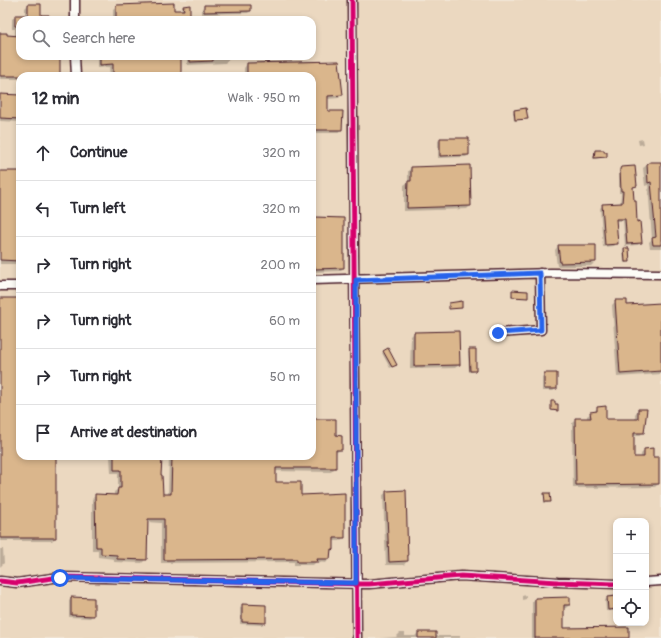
<!DOCTYPE html>
<html lang="en">
<head>
<meta charset="utf-8">
<style>
	body { margin:0; font-family:Pangolin,sans-serif; background:#f2f2f3; color:#2b2b33 }
	.controls { position:absolute; right:12px; bottom:12px; display:grid; overflow:hidden; border-radius:8px; box-shadow:0 2px 6px #0003 }
	.controls button { width:36px; height:36px; display:grid; place-items:center; padding:0; border:0; border-bottom:1px solid #e1e1e2; background:#fff; color:#2b2b33; font:20px sans-serif }
	.stop { position:absolute; width:12px; height:12px; margin:-9px; border:3px solid #2563eb; border-radius:50%; background:#fff }
	.stop.end { background:#2563eb; border-color:#fff; box-shadow:0 1px 4px #0008 }
	.list { margin:0; padding:0; list-style:none }
	h2 { display:flex; justify-content:space-between; align-items:center; height:52px; margin:0; padding:0 16px; font-size:17px }
	h2 small { font-size:13px; font-weight:400; color:#7c7c81 }
	.list li { display:grid; grid-template-columns:26px 1fr auto; gap:12px; align-items:center; box-sizing:border-box; height:56px; padding:0 16px; border-top:1px solid #e1e1e2 }
	.list b { display:block; font-size:15px; white-space:nowrap }
	.list em { font-size:13px; font-style:normal; color:#7c7c81 }
	.icon { flex:none; width:22px; height:22px; fill:none; stroke:currentColor; stroke-width:2; stroke-linecap:round; stroke-linejoin:round }
	.map { position:relative; flex:none; width:661px; height:638px; overflow:hidden }
	.search { position:absolute; background:#fff; box-shadow:0 2px 6px #0003; left:16px; top:16px; width:300px; height:44px; display:flex; align-items:center; gap:10px; box-sizing:border-box; padding:0 14px; border-radius:12px; color:#7c7c81; font-size:15px }
	.panel { position:absolute; background:#fff; box-shadow:0 2px 6px #0003; left:16px; top:72px; width:300px; height:388px; border-radius:12px }
	.map>svg:first-child { display:block }
	.built { fill:#ebd8c0; fill-rule:evenodd }
	.shadow { fill:#0003 }
	.building { fill:#dab68c; stroke:#4a1f2b }
	.lines { fill:none; stroke-linecap:round; stroke-linejoin:round }
	.minor-casing { stroke:#4a1f2b; stroke-width:11 }
	.minor { stroke:#fdfcf7; stroke-width:8 }
	.cycleway-casing { stroke:#fdfcf7; stroke-width:8 }
	.cycleway { stroke:#d6006c; stroke-width:5 }
	.route { stroke:#2563eb; stroke-width:5 }
</style>
</head>
<body>
<div class="map">
<svg width="661" height="638" viewBox="0 0 661 638">
	<rect width="100%" height="100%" fill="#f2e7d7"/>
	<filter id="ink" filterUnits="userSpaceOnUse"><feTurbulence type="fractalNoise" baseFrequency=".025" numOctaves="2"/><feDisplacementMap in="SourceGraphic" scale="8" xChannelSelector="R" yChannelSelector="G"/><feConvolveMatrix kernelMatrix="1 2 1 2 8 2 1 2 1" color-interpolation-filters="sRGB"/></filter>
	<g filter="url(#ink)">
		<path class="built" d="M0,0H661V638H0ZM20,20H312V56H20ZM20,76H312V456H20ZM616,521H646V623H616Z"/>
		<path class="shadow" d="M28,5L40,16L48,20H20V56H59V76H62H20V79H0V34L6,36L15,37V29H12V19L15,16H25V8Z
			M116,6L173,11L180,10L184,7L189,16H192V20H97L99,18L113,17V9Z
			M204,6L250,11L248,13L202,14V8Z
			M97,56H180V76H110L109,67L97,68Z
			M187,56H228L229,59L225,63L187,65Z
			M339,62L342,94L339,98L327,99V112H342V127L338,133H312V76H190L244,74V68L247,64Z
			M0,95L20,96V122L0,121Z
			M514,111L527,118L514,121L513,112Z
			M440,139L468,155L466,157L438,158V141Z
			M643,139L644,144L639,145L638,140Z
			M595,151L603,153L606,157L593,159Z
			M661,163V248H650L649,242L652,239L648,185L645,186L643,168L647,165Z
			M411,168L470,206L467,209L404,211V185L408,182V171Z
			M621,168L636,186L632,188L633,201L641,242L638,245L625,246L623,221H615L616,244L614,246L603,247L600,208L603,205L620,204L621,193H619V170Z
			M0,172H20V264H0Z
			M312,218L343,268L340,271L312,272Z
			M558,246H595V262L591,266H557L555,250Z
			M624,249L629,261L627,263H624L623,251Z
			M513,291L527,297L511,298Z
			M0,299H20V456H55V538L52,541H0Z
			M616,301L626,307L661,304V374L617,377L612,305Z
			M414,333L459,365L455,368L410,369L411,336Z
			M387,350L394,366L390,368L382,353Z
			M470,350L475,370L473,372H469L468,352Z
			M545,374L556,389L553,391H542V377Z
			M597,408L605,420H635V414L638,410L643,433L639,436H633V458H641V454L645,450L652,458L658,484L655,487L573,488L572,423L576,419H587V416L591,413H594Z
			M312,420L335,436L341,450L335,453V468L331,472L275,471V483L300,496L344,537L340,541H333V549L330,553L329,559L326,563L316,562L313,565H294V562L161,563V523L147,522L146,559L142,563L114,562V559L98,557V550H92V499L96,495L114,496V492L118,489V473H111L110,456H160L162,495H168L169,456H312Z
			M387,492L407,561L404,565H386L383,495Z
			M545,494L549,502L548,503H544Z
			M0,549H3L4,563L0,567Z
			M526,595V599L522,600V596Z
			M616,597V611H606L605,600L608,598Z
			M71,598L93,615L90,618L69,617V600Z
			M535,599L569,605L566,608H563V629L628,638H532V602Z
			M243,606L265,622L262,625L240,624V608Z
			M400,633H405V636H415L418,633L435,636H460V638H380L396,637Z"/>
		<path class="building" d="M174,3V10H184L183,6L190,5V20H116V5Z
			M28,4H41V15H49V20H20V26H15V15H28Z
			M204,5H251V11L204,12Z
			M0,33H7V35L20,36V56H60V76H0Z
			M100,56H181V76H113V64L100,65Z
			M190,56H213V61L190,62Z
			M339,61L343,95L328,96V111H343L342,130H312V76H247V63Z
			M0,94L20,95V119L0,118Z
			M526,108L528,119L515,120L514,110Z
			M440,138H469V155L440,156Z
			M595,150H604V152H607V157L594,158Z
			M650,162H661V245H653L652,238L656,237L651,182L648,183L647,164Z
			M470,165L471,206L407,208L408,181H411V167Z
			M635,166L637,186L633,187L634,200H636L637,222L640,221L642,243L627,244L625,219H616L618,244L605,245L602,204L622,203L623,191H621L620,169L621,167Z
			M0,171H20V261L0,260Z
			M315,217L344,218V268L315,269V266H312V218Z
			M558,245H596V262L560,263Z
			M624,248H629L630,262H625Z
			M512,290L528,291V298L512,297Z
			M0,298H20V456H56V538H0Z
			M615,300H627V305L661,303V371L620,374Z
			M462,301V308L449,309V303Z
			M459,331L460,365L414,366V332Z
			M388,348L397,365L392,367L383,351Z
			M469,349H476V371H470Z
			M544,373H557V389H544Z
			M551,401H555V404H558V411L551,410Z
			M606,406V419H638V409H647L644,433H634V457H644V449L653,448V457H659V484L576,485L575,418H591L590,412L597,411V407Z
			M312,419H336V435L342,436V450H336V468H276V482H301V495L345,493V538H334V550L331,549L330,559H317L318,562H297V559L164,560V519H148L147,560L117,559V555L101,554V547H96L95,494L117,495L118,488H121V470H114V456H161L162,458L161,475H162L163,494H171L172,456H312Z
			M406,490L408,561L389,562L386,491Z
			M544,493H550L551,502H545Z
			M616,596V609L608,610L607,597Z
			M71,597L94,598V616L71,615Z
			M570,597V605H564V628L629,627V638H535V598Z
			M242,604L266,605V623L242,622Z
			M418,632H436V638H418Z"/>
		<g class="lines">
			<defs>
				<path id="minor" d="M75,0V20
					M352,0L357,638
					M75,56L76,76
					M312,280L551,273L661,274
					M0,286H20
					M498,333L541,330L540,273
					M0,581L17,583L60,577L369,584L461,576L558,582L616,584
					M646,582L661,581"/>
			</defs>
			<use href="#minor" class="minor-casing"/>
			<use href="#minor" class="minor"/>
			<defs>
				<path id="cycleway" d="M352,0L357,638
					M0,581L17,583L60,577L369,584L461,576L558,582L616,584"/>
			</defs>
			<use href="#cycleway" class="cycleway-casing"/>
			<use href="#cycleway" class="cycleway"/>
		</g>
	</g>
	<g class="lines" filter="url(#ink)">
		<path class="route" d="M60,578L356,583V280L540,273L541,330L498,333"/>
	</g>
</svg>
<div class="controls">
<button>+</button>
<button>−</button>
<button><svg class="icon" aria-label="locate" viewBox="0 0 24 24"><circle cx="12" cy="12" r="6"/><path d="M12 2v4M12 18v4M2 12h4M18 12h4"/></svg></button>
</div>
<div class="stop" style="left:60px;top:578px"></div>
<div class="stop end" style="left:498px;top:333px"></div>
<div class="search"><svg class="icon" aria-label="search" viewBox="0 0 24 24"><circle cx="10" cy="10" r="6"/><path d="M15 15l6 6"/></svg>Search here</div>
<section class="panel">
<h2>12 min<small>Walk · 950 m</small></h2>
<ul class="list">
<li><svg class="icon" aria-label="ahead" viewBox="0 0 24 24"><path d="M12 20V5M6 11l6-6 6 6"/></svg><div><b>Continue</b></div><em>320 m</em></li>
<li><svg class="icon" aria-label="left" viewBox="0 0 24 24"><path d="M17 20v-9H6M10 6l-5 5 5 5"/></svg><div><b>Turn left</b></div><em>320 m</em></li>
<li><svg class="icon" aria-label="right" viewBox="0 0 24 24"><path d="M7 20v-9h11M14 6l5 5-5 5"/></svg><div><b>Turn right</b></div><em>200 m</em></li>
<li><svg class="icon" aria-label="right" viewBox="0 0 24 24"><path d="M7 20v-9h11M14 6l5 5-5 5"/></svg><div><b>Turn right</b></div><em>60 m</em></li>
<li><svg class="icon" aria-label="right" viewBox="0 0 24 24"><path d="M7 20v-9h11M14 6l5 5-5 5"/></svg><div><b>Turn right</b></div><em>50 m</em></li>
<li><svg class="icon" aria-label="arrive" viewBox="0 0 24 24"><path d="M6 21V4h12l-3 4 3 4H6"/></svg><div><b>Arrive at destination</b></div></li>
</ul>
</section>
</div>
</body>
</html>
